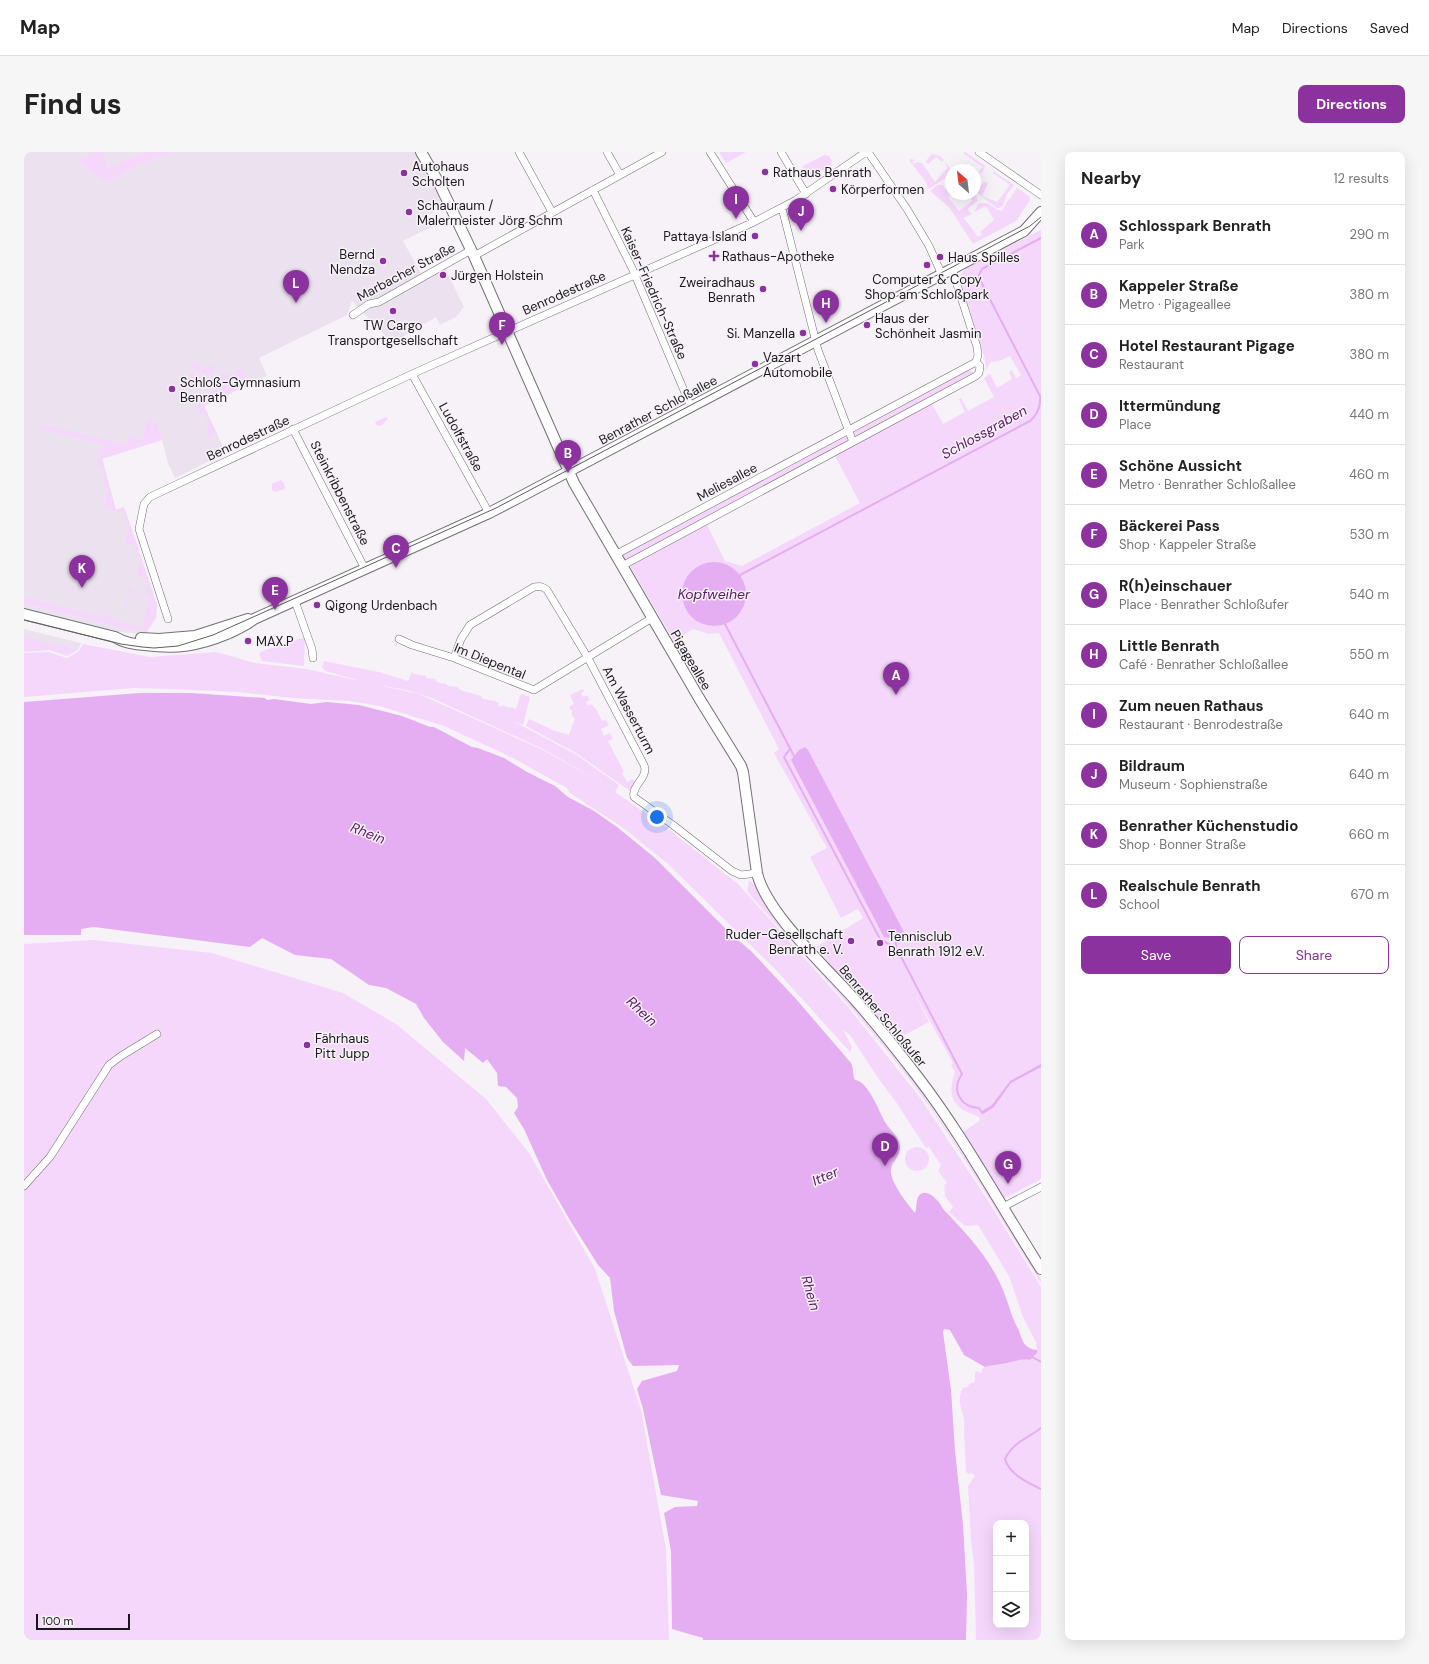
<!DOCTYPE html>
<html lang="en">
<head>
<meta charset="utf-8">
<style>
	body { margin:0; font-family:"DM Sans",sans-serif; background:#f6f6f6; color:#222 }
	.controls { position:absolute; right:12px; bottom:12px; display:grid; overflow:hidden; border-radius:8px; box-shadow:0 4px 16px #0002 }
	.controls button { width:36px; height:36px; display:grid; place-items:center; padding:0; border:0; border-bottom:1px solid #e0e0e0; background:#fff; color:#222; font:20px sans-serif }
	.compass { position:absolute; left:921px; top:12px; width:36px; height:36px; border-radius:50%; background:#fff; box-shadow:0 4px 16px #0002; rotate:332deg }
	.scale { position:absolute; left:12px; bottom:10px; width:94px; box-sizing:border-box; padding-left:4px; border:2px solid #1a181b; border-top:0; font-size:11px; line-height:14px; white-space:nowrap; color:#1a181b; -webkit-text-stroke:3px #f7f1f8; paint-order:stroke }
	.you { position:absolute; left:633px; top:665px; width:14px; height:14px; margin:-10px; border:3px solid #fff; border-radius:50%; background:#1a73e8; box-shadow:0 0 0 6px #1a73e833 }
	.badge { display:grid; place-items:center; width:26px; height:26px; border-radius:50%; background:#8b329f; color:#fff; font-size:13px; font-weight:700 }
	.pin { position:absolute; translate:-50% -33px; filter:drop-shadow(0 1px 2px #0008) }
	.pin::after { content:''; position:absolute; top:21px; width:14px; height:12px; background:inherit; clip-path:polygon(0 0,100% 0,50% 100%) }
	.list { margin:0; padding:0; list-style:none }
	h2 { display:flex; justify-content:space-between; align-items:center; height:52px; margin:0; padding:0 16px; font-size:17px }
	h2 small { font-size:13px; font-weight:400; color:#767676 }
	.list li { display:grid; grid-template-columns:26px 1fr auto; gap:12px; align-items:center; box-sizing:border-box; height:60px; padding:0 16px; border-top:1px solid #e0e0e0 }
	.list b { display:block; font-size:15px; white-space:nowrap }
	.list p { margin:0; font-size:13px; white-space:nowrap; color:#767676 }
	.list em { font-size:13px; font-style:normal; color:#767676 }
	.actions { display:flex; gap:8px; padding:12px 16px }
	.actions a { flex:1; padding:9px 0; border:1px solid #8b329f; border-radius:8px; text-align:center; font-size:14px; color:#8b329f }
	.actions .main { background:#8b329f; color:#fff }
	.icon { flex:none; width:22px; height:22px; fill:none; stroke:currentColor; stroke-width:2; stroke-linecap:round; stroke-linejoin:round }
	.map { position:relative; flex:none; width:1017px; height:1488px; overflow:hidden; border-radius:8px }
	header { display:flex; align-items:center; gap:24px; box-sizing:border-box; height:56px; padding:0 20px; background:#fff; border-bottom:1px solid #e0e0e0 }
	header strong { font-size:19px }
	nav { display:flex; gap:22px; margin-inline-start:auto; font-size:14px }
	.intro { display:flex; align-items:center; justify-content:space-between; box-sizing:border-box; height:96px; padding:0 24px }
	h1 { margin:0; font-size:28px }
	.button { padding:10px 18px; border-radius:8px; background:#8b329f; color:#fff; font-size:14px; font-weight:700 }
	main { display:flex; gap:24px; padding:0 24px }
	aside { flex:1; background:#fff; border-radius:8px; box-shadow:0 4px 16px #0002 }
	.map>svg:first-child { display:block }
	.built { fill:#ece2ef }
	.green { fill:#f5d7fc; fill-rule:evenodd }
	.water { fill:#e5aef2 }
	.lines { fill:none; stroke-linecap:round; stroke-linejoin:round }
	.stream { stroke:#e5aef2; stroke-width:2 }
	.street-casing { stroke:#746f75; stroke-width:8 }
	.secondary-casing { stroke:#746f75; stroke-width:12 }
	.street { stroke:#fff; stroke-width:7 }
	.secondary { stroke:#fff; stroke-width:10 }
	.tram { stroke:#615d62; stroke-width:1 }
	.poi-dot { fill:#8b329f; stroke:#f7f1f8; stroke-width:1.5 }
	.labels { text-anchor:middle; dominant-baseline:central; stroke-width:3; stroke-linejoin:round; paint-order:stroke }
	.poi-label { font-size:13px; fill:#1a181b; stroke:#f7f1f8; text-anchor:start }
	.street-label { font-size:13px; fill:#1a181b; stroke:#f7f1f8 }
	.water-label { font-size:14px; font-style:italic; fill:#5a1969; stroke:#f7f1f8 }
</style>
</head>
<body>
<header>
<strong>Map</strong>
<nav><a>Map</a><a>Directions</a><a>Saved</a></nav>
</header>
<div class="intro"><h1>Find us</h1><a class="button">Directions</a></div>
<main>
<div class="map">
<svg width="1017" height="1488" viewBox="0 0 1017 1488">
	<rect width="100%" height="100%" fill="#f7f1f8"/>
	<path class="built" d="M0,0H393L412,32L421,54L404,63L409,74L379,89L399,125L419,112L440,155L432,165L416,173L412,165L368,191L328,149L323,163L235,206L243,224L180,254L202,301L151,326L144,311L138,288L78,306L92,358L100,355L133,453L132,466L122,482L95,480L0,457Z
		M0,477L57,491L54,498L43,504L25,498L0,500Z"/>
	<path class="green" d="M68,0H78L84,16L122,0H147L114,13L83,30L64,18L53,7L62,6Z
		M695,0H722L702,11Z
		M941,0L961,14L958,21L957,20L951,27V23L959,15L939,1Z
		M908,2L916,4L920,8L918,10L912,5L904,12L902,9Z
		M800,3L805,4L808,9L807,13L787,27H783L778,19L779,14Z
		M887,7L891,8L888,10L890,12L892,10L898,11L911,30L924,15L920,11L923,12L927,18V22L905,37L902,30L885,8Z
		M969,19L990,33L983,42L979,54L976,56H973L953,41L955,34L961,30L964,31L958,44L973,50L986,33L969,21Z
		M913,33H919L920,37L927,36V42H929L924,45L935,59L948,49L944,42L951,41L954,49L944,56V58L948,62L940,66L954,85L958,82L956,80L970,68L962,54L950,60L955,51H964L972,57L978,59L984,48L987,46V42L988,43L993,36L1005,44L1006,48L992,69L949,92L925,55L906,39Z
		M1017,78V1027L979,1047L939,980L955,969L956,966C952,962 946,962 941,959C924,950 926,935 931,919L927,914L929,911L890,840L905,870L869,889L792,795L839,766L834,757L817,766L786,705L803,696L750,601L755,597L695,481L685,482L669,477L650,489L607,416L608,413L683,373L701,409L718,414L836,351L810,302L907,250L919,272L941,260L935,247L937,246L944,259L970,245L960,226L966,222L973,236L988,227L985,220L988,218L992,226L997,223L986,204L975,209L967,210L963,216V220L960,203L937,130V122L942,116Z
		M172,209L178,217L174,221L170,216L167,217L166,214Z
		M191,212L193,216L189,220L190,222L181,223L178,219L179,217Z
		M218,216L225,232L180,254L193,282L184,287L182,278L185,273L180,261H176L172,247L181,242L182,244L190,237L213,227L212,219Z
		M945,217L949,221L600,410L597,402Z
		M170,221L173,225L176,224L177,227L179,226L181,229L179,230L180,233L169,237L165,231L167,228L165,223Z
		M205,221L206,225L192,234L191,232L194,230L193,228L198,223Z
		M362,265L364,267L358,273L353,274L351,270Z
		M123,268L133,270L138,288L78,307L92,358L100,355L115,398L110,399L111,394L101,391L105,376L100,361L80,356L84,340L82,335L80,334C81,327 78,323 79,316L72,315L78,292L17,277L18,272L102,293L104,285L118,288Z
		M257,328L260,331L261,337L251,340L248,338V332Z
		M115,400L133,453L132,466L122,479L100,476L0,451V445L83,466L84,462H87L86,467L118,475L122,459L103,455L101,459L100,458L101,450L104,449L103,454L122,459L126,444L107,439L105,444L103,441L105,435L108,434L107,438L122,442L124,432L122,431L123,427L113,423L116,405L111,404L112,401Z
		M0,484L53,498L43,503L28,498L0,499Z
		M281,485L280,514L238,509L235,501C250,494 265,491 281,485Z
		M59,492L126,505L192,500L231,511L282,517L395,542L519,598L580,632L519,597L408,546L382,538L344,531L301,519L298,515L300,509L355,520L384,529L388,520L390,522L402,524V526L411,527L413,530L419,532L420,531L425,534L434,535L436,538L457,544L459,547L471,549L475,551L474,554L477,555L478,553L486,556L487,555L492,557L496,544L498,542L506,545L499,573L489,569L551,602L595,633L591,640L643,676L715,733L824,855L897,947L964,1049L1017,1135V1488H952L950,1412L947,1388L944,1334L951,1324L948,1321L945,1322L942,1320L940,1277C943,1262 930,1252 939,1236L944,1235L945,1232L951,1230V1220L953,1219L956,1221L958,1220V1217L969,1210L998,1207L1006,1208L1013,1201L1012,1190L999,1165L985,1124L954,1073L941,1074L925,1060L929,1055L921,1044L920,1033L923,1031L914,1019L917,1013L905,995L902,996L872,950L852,923L826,883L819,878L828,895L826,900L753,819L644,712L598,675L546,641L543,636L489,606L420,574L356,554L325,549L269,546L215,540L144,537L110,536L0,545V501L25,500L43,506L54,500ZM972,1371H1002V1473H972Z
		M559,537L560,539L557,541L559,545L563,543L566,548L562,550L564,554L567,552L572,557L578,569L582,568L585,573L577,577L580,584L586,581L589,587L584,589L600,620L598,621L603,630L609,627L612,632L606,639L552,601L502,574L505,567L531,579L545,583L551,566L548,564V559L545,556L546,554L550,552L546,543Z
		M725,729L728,730L767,786L827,852L889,928L949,1017L1017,1127V1131C974,1063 935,993 886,928C859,892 829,858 799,824C774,795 747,768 723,739Z
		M70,788L188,801L319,841L372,872L462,947L505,1001L571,1117L617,1258L642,1397L645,1488H0V792Z
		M881 1007a12 12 0 1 1 24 0a12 12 0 1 1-24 0Z"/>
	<path class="water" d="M658 442a32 32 0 1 1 64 0a32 32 0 1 1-64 0Z
		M116,541H167L241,546L243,548L250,547L287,552L303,550L335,553L378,564L406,575H410L448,595L454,596L480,606L503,620L531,634L544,645L570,659L593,675L631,706L708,783L727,799L772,847L827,911C830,917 828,922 831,928C844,929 855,959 861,970C866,979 876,984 876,996C876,1006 865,1012 867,1021C869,1034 883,1051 891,1061C893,1056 892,1049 894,1045C901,1033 916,1049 919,1057C942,1081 966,1106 979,1138C984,1150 987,1163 993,1175C999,1186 997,1196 1013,1198V1201L1006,1208C995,1206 988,1211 977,1212C971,1213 967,1213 961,1215L940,1203L926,1178L920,1177L919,1180L927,1238L931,1299L939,1373L943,1442L942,1488H679V1486L648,1477L647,1399L640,1361L651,1355L673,1354L674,1349L637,1343L619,1257L613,1237L618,1229L653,1219L655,1213L609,1214L603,1206L590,1159L586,1126L574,1113L547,1070L523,1028L500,977L490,961L494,955L493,946L482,935L474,934L473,921L463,907L459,911L441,896L440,909L419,890L400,866L392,852L362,836L345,833L307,807L271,803L238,786L226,795L70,775L57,777V783H0V550Z
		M781,595L784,598L881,782L872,787L860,785L767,608L775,598Z
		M1017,912V915L987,931L970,955L959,962L958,959L968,953L986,929Z"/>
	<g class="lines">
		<path class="stream" d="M716,423L1006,269C1014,262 1017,254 1016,244L956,128L955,123L958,117L1017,86
			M701,472L770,604
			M766,597L760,605L856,787L873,797L938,922C927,938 936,955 955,956L958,961
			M872,787V795
			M1008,1205L1017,1210
			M1017,1276C1004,1286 988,1291 981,1307C985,1322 1004,1331 1017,1337"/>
		<defs>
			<path id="street" d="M495,0L528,60
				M583,0L596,23
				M686,0L730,70
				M757,0L782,42
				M844,0L883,57L905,94L918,123
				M955,0L1017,43
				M569,38L608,116L667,255
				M758,56L794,198L829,290
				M450,104L638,0
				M329,163L345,152L355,150L447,98
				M388,222L465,361
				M269,277L341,417
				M591,403L952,210L954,203L953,195L928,117
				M598,414L952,224L955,221L956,214L952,210
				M271,449L288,497L289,506
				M144,467L115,377L120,352L126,345L388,222L730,70L772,48L842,0
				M375,487L388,493L430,506L510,538L628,466
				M430,506L437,487L446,473L510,435C516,434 518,434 523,438L564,506L620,613C625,626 607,633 610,645L649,673L708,719L717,723L733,721
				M0,1034L26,1005L85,913L97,904L133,882
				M979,1055L1017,1035"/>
			<path id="secondary" d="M397,0L415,31L450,104L550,331L675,546L717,614L719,620L733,721C742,761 803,816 832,849C853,873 873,898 893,924C940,985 976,1053 1017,1117
				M0,462L91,485C100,491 111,492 121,493C153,497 174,494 203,482C213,477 222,474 230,467L465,361L494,346L1000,79L1017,60
				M117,486L135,487L171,484L224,467"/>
		</defs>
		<use href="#street" class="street-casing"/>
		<use href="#secondary" class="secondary-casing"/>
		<use href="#street" class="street"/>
		<use href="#secondary" class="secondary"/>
		<path class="tram" d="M0,468L97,492L118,495L130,496L154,494L189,483L472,356L1006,74L1017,65"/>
	</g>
	<g class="poi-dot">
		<circle cx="741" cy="20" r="4"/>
		<circle cx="380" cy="21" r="4"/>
		<circle cx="809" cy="37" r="4"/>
		<circle cx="385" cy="60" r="4"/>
		<circle cx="731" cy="84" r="4"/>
		<path d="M688 98h4v4h4v4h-4v4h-4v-4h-4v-4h4z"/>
		<circle cx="916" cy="105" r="4"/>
		<circle cx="359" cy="109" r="4"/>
		<circle cx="903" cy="113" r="4"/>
		<circle cx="419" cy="123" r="4"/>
		<circle cx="739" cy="137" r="4"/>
		<circle cx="369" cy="159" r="4"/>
		<circle cx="843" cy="173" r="4"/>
		<circle cx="779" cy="181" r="4"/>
		<circle cx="731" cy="212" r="4"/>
		<circle cx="148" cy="237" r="4"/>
		<circle cx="293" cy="453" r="4"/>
		<circle cx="224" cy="489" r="4"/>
		<circle cx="827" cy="789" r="4"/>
		<circle cx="856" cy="791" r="4"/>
		<circle cx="283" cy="893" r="4"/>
	</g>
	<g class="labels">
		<g class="poi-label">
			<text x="388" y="14">Autohaus<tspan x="388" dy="15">Scholten</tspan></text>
			<text x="749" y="20">Rathaus Benrath</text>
			<text x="817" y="37">Körperformen</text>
			<text x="393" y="53">Schauraum /<tspan x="393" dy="15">Malermeister Jörg Schm</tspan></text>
			<text x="723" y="84" text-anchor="end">Pattaya Island</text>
			<text x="351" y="102" text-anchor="end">Bernd<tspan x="351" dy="15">Nendza</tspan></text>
			<text x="698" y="104">Rathaus-Apotheke</text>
			<text x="924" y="105">Haus Spilles</text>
			<text x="427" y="123">Jürgen Holstein</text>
			<text x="903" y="127" text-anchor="middle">Computer &amp; Copy<tspan x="903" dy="15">Shop am Schloßpark</tspan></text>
			<text x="731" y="130" text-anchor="end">Zweiradhaus<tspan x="731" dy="15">Benrath</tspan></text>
			<text x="851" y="166">Haus der<tspan x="851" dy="15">Schönheit Jasmin</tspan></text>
			<text x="369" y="173" text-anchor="middle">TW Cargo<tspan x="369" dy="15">Transportgesellschaft</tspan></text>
			<text x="771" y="181" text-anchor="end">Si. Manzella</text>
			<text x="739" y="205">Vazart<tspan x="739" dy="15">Automobile</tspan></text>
			<text x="156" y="230">Schloß-Gymnasium<tspan x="156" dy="15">Benrath</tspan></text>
			<text x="301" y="453">Qigong Urdenbach</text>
			<text x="232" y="489">MAX.P</text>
			<text x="819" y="782" text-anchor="end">Ruder-Gesellschaft<tspan x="819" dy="15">Benrath e. V.</tspan></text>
			<text x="864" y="784">Tennisclub<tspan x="864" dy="15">Benrath 1912 e.V.</tspan></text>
			<text x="291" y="886">Fährhaus<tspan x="291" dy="15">Pitt Jupp</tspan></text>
		</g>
		<g class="street-label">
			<text transform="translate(382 120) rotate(-28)">Marbacher Straße</text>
			<text transform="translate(540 141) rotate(-24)">Benrodestraße</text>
			<text transform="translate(630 141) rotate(66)">Kaiser-Friedrich-Straße</text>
			<text transform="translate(634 258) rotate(-28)">Benrather Schloßallee</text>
			<text transform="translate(437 285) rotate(61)">Ludolfstraße</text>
			<text transform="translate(224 286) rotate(-25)">Benrodestraße</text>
			<text transform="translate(703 330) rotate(-28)">Meliesallee</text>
			<text transform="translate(316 341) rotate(63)">Steinkribbenstraße</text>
			<text transform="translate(667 508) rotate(60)">Pigageallee</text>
			<text transform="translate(466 509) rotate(22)">Im Diepental</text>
			<text transform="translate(605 558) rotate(62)">Am Wasserturm</text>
			<text transform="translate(859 864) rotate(50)">Benrather Schloßufer</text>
		</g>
		<g class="water-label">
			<text transform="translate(960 280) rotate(-29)">Schlossgraben</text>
			<text x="690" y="442">Kopfweiher</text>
			<text transform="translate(344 681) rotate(22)">Rhein</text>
			<text transform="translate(618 859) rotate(43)">Rhein</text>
			<text transform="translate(801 1024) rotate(-24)">Itter</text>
			<text transform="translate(787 1141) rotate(74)">Rhein</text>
		</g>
	</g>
</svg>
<div class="controls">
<button>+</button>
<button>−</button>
<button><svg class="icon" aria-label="layers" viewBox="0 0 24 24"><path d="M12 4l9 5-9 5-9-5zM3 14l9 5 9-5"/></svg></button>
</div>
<svg class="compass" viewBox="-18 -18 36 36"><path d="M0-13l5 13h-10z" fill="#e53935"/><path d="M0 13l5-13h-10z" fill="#767676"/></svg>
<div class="scale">100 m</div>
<div class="you"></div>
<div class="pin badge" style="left:872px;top:543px">A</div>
<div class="pin badge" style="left:544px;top:321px">B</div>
<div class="pin badge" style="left:372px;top:416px">C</div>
<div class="pin badge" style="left:861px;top:1014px">D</div>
<div class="pin badge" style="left:251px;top:458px">E</div>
<div class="pin badge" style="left:478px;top:193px">F</div>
<div class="pin badge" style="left:984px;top:1032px">G</div>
<div class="pin badge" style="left:802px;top:171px">H</div>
<div class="pin badge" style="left:712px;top:67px">I</div>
<div class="pin badge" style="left:777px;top:79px">J</div>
<div class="pin badge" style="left:58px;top:436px">K</div>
<div class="pin badge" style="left:272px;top:151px">L</div>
</div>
<aside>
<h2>Nearby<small>12 results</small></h2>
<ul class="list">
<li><span class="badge">A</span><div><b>Schlosspark Benrath</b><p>Park</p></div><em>290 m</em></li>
<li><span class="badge">B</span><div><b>Kappeler Straße</b><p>Metro · Pigageallee</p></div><em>380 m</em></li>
<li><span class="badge">C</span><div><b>Hotel Restaurant Pigage</b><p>Restaurant</p></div><em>380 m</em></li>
<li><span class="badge">D</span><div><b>Ittermündung</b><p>Place</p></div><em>440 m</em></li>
<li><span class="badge">E</span><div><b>Schöne Aussicht</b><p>Metro · Benrather Schloßallee</p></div><em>460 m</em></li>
<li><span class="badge">F</span><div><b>Bäckerei Pass</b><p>Shop · Kappeler Straße</p></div><em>530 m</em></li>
<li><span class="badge">G</span><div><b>R(h)einschauer</b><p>Place · Benrather Schloßufer</p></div><em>540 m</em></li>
<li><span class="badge">H</span><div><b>Little Benrath</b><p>Café · Benrather Schloßallee</p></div><em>550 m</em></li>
<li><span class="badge">I</span><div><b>Zum neuen Rathaus</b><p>Restaurant · Benrodestraße</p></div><em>640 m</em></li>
<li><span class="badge">J</span><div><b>Bildraum</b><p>Museum · Sophienstraße</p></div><em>640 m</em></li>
<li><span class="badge">K</span><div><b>Benrather Küchenstudio</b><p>Shop · Bonner Straße</p></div><em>660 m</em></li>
<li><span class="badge">L</span><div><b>Realschule Benrath</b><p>School</p></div><em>670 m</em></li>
</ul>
<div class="actions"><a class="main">Save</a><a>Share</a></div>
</aside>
</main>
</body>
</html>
